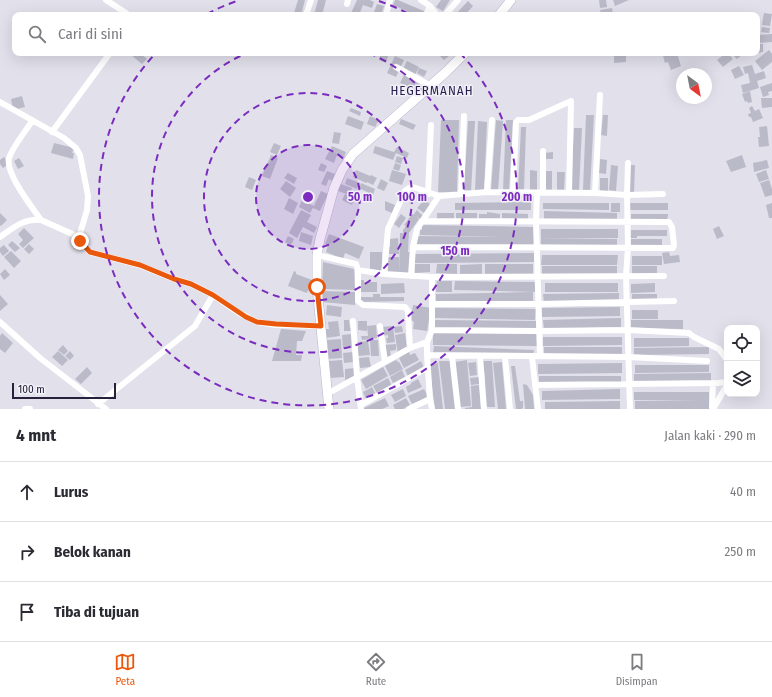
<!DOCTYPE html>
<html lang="id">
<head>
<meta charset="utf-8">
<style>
	body { margin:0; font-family:"Fira Sans Condensed",sans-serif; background:#f7f7f7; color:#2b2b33 }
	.controls { position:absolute; right:12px; bottom:12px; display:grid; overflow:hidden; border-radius:8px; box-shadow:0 4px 16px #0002 }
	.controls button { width:36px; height:36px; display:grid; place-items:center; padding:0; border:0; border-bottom:1px solid #e1e1e2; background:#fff; color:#2b2b33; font:20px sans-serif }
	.compass { position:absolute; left:676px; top:68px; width:36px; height:36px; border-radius:50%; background:#fff; box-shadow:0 4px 16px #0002; rotate:148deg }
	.scale { position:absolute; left:12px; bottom:10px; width:104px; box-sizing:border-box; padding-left:4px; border:2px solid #28213c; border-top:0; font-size:11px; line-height:14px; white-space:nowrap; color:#28213c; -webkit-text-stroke:3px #f1f1f8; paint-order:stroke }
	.stop { position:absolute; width:12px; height:12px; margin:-9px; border:3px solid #ea580c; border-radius:50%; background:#fff }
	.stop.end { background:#ea580c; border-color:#fff; box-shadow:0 1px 4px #0008 }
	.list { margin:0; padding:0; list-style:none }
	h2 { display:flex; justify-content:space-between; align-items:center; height:52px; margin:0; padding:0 16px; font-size:17px }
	h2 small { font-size:13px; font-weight:400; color:#7c7c81 }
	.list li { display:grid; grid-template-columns:26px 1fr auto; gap:12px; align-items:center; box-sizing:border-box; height:60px; padding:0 16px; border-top:1px solid #e1e1e2 }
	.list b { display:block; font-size:15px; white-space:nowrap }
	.list em { font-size:13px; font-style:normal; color:#7c7c81 }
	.icon { flex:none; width:22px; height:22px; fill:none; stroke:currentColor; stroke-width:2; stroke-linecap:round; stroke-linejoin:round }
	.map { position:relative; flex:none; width:772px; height:409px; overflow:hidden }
	.search { position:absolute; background:#fff; box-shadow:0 4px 16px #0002; left:12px; right:12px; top:12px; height:44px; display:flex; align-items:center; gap:10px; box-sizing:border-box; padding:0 14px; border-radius:8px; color:#7c7c81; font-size:15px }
	.sheet { height:232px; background:#fff }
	nav { display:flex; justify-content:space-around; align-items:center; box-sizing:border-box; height:56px; border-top:1px solid #e1e1e2; background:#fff; font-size:11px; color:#7c7c81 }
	nav a { display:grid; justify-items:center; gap:2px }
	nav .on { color:#ea580c }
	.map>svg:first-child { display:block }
	.building { fill:#bbbac9 }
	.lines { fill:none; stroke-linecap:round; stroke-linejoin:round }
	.secondary-casing { stroke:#b8b4cb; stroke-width:10 }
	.street { stroke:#fff; stroke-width:6 }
	.secondary { stroke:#fff; stroke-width:9 }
	.route { stroke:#ea580c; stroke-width:5 }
	.ring { fill:none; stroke:#7b2cbf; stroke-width:2; stroke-dasharray:7 5 }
	.labels { text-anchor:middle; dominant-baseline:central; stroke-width:3; stroke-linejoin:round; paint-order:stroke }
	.quarter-label { font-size:13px; letter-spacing:1px; fill:#2b1d4e; stroke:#f1f1f8 }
	.centre { fill:#7b2cbf; stroke:#f1f1f8; stroke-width:2 }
	.ring-label { font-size:12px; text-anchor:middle; font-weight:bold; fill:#7b2cbf; stroke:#f1f1f8; stroke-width:3; stroke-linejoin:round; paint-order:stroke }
</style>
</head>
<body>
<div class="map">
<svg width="772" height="409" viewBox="0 0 772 409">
	<rect width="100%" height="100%" fill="#e1e0eb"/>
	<path class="building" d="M298,0H305L301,15L294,13Z
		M318,0H326L322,15H314Z
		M357,0H370L374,2L372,8L363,5L359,15H355L351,13Z
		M395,0H398L426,12L425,15H415L393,5Z
		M441,0H450L443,11L436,7Z
		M599,0H606L607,7L600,8Z
		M613,0H629L615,6Z
		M468,1L473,6L465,15H455Z
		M377,4L384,6L381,15H373Z
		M612,8L613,15H601L600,10Z
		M764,13L772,14L770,26L762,25Z
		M762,27L770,28L769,33L761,32Z
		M772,34V42L757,43V35Z
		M757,44H763V52L757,53Z
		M769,50L772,54V62L762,70L755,61Z
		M132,53H140L147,59L142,64L131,55Z
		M381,53L388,56L386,63L379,60Z
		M442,53H447L449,56L444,60L439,55Z
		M614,53H626V62L614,63Z
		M673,53H677L681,66L671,70L668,62L665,63L663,56Z
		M726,53H728L733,59L723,67L717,60Z
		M731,53H744L737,59Z
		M395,56L404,60L396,77L387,73Z
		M407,61L419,67L415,75L403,69Z
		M752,65L755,74L764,71L766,78L757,81L759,88L743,93L741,85L750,83L748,73L745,74L743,67Z
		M739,66L744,75L735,79L731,70Z
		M419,68L427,71L424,77L417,73Z
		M404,75L421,85L417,93L409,89L410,87L400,83Z
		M772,83V91L768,92L769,95L763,97L760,87Z
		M750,91L752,102L748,103L747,101L745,102L742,94Z
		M22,96L25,107L13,110L11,99Z
		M761,98H772V107L762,108Z
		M752,106L755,111L759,109L763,118L753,122L751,117H749L748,114L751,113L749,108Z
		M351,108L361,112L360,116L349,111Z
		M586,115H594L590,190H583Z
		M603,115H608L607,136L601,135Z
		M348,116L364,122L361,130L345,124Z
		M370,116L379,120L375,127L367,124Z
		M401,119L416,125L413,130L399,124Z
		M441,120H459L457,193L438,192Z
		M496,120L503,121L498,191L491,190Z
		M506,120H513L509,190H503Z
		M468,121H475L471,191L464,190Z
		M478,121L487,122L484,191H475Z
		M767,126L769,146L759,147L758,137H760L759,127Z
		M521,127H526L524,190H518Z
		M574,128H582L579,190H571Z
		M334,132L341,133L339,144L332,143Z
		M54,143L74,148L72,153H74L73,159L51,153Z
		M274,143L281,146L277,155L270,152Z
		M332,146L346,152L344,158L337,155L334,163L325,159Z
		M375,146L394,152L397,147L409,153L407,158L396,153L393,160L373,153Z
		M553,152V159H544V153Z
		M271,155L278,158L270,179L262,176Z
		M742,155L746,167L731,172L726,161Z
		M397,156L403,158L401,164L395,162Z
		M4,157L9,164L3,168L0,164V160Z
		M19,158L24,166L18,169L14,161Z
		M600,159L607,160L606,174L599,173Z
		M767,160L769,168L754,172L753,163Z
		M321,163L327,166L324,172L318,170Z
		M395,163L401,165L399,171L393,169Z
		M611,165L618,166L616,191L609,190Z
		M629,165H635L634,192H628Z
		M356,170L370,176L371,175L377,178L373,185L367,182L366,183L353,177Z
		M392,170L406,174L402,185L389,181Z
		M530,170L537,171V190H530Z
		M766,170L769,179L759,182L756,174Z
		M327,171L335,174L332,181L329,179L326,186L321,184Z
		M545,171H552V190H544Z
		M557,172H565L564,190H557Z
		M288,173L297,178L294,184L284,178Z
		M249,177L256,180L252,190L245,187Z
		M347,178L360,183L357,189L345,184Z
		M600,178H608V191H600Z
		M381,179L388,183L384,191L377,188Z
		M769,180L772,189V195L765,197L760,183Z
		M286,181L296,188L290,197L280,189Z
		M361,183L375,189L373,195L359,188Z
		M341,184L352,188L349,195L338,191Z
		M321,191L328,194L320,211L313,208Z
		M412,193L416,197L412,203L407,199Z
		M345,194L355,199L352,205L342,200Z
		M289,198L298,203L293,214L284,209Z
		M302,200L314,206L310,213L299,207Z
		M424,200L430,204L424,213L417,208Z
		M385,201L395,205L392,213L385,210Z
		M531,202V210H455V203Z
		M543,203H609V210L543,209Z
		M611,203H620V212H611Z
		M630,203H668V210H630Z
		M772,203V218H769L766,205Z
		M301,210L311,215L307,222L317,227L314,233L303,227L297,238L289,233Z
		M417,210L423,216L420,219L416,216L419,219L409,233L408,252H412L411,274H399L400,233H403V230L406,226L404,225L412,214L413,215Z
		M544,211L617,213V221L544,219Z
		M487,212L500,214V220L479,219V214H487Z
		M0,213L7,220L1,226L0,225Z
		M437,213H454V219H437Z
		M456,213H477V219H456Z
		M502,213L528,214V220H502Z
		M401,214L406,218L399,228L394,224Z
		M631,214H668L667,221H631Z
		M422,225L535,227L534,246L417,245V236L501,237L420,235V230H422Z
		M719,226L724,236L717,239L713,229Z
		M24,228L34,238L23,248L19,244L23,240L18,234Z
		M541,229H618V238H541Z
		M631,230H667V236H637V238H630Z
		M301,232L313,236L311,245L299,241Z
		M329,234L364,247L359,259L345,253L343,259L326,252L328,245L325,244Z
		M288,236L294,239L291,245L285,242Z
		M398,238L399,254H388V247H390V239Z
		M541,238L617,239V247L541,246Z
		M630,239H662V247H630Z
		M12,241L20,248L15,252L8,245Z
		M29,244L34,249L29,254L24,249Z
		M4,245L9,251L3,256L0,252V248Z
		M11,251L21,261L14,268L4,257Z
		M370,252H382V271H370Z
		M669,252L670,256L679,255L680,262L664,264L662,253Z
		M534,253V262L415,263V254Z
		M542,255H618L617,265H541Z
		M632,256H662V265H632Z
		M388,257H399V273H388Z
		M323,262L354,269L355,290L322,289Z
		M415,264H430V272L415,273Z
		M437,264H457V274L436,273Z
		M482,264V274H460V265Z
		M485,264H533V274H485Z
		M542,266H617V274H542Z
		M632,266H657V274H632Z
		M5,269L10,275L4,280L0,274Z
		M294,271L296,272V274L312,280L307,293L288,286Z
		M360,280H364V282H377V292H360Z
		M437,281H452V292H436Z
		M455,281L536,282V292L454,290Z
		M404,283L405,293L381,294V284Z
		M545,283H618V292H545Z
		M655,283V292L631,293V284Z
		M322,291L355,292V305L322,302Z
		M533,292V301L436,302V294Z
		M619,293V301L544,303L543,294Z
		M373,294H380V297H404V301L360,302V297H373Z
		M632,294H657V300L632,301Z
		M0,295L8,304L0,311Z
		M327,305L342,307L341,317L326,315Z
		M413,305L431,308L427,331L413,329L414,322L411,320Z
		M620,307V316L542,317V308Z
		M435,308L536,309L535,320L435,318Z
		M632,310H658V319H632Z
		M621,318V327L544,329L543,320Z
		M344,320H349L350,328L352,327V331H344Z
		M435,320L537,321V330L434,328Z
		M631,320H683V329L631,328Z
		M338,321L340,336L325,338L324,329H329L328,322Z
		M358,321H367V331L358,330Z
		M376,325L377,338L362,340L361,336H368L367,326Z
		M393,326L395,342L387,343L386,338H388V335L382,336L381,327Z
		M402,326L403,332L395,333L394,327Z
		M281,329L306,331L302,341H297L296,355H302L301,361H272Z
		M2,333L13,343L5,353L0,349V336Z
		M405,333L407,348L398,354L395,335Z
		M433,333L537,334V346L433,345Z
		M352,334L353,348L343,349L342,335Z
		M543,337H622V345L543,346Z
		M634,338H689V346L634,347Z
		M341,339L342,358L328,359L327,340Z
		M370,340H378L379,356H371Z
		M368,341L370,355L358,356L357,342Z
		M396,344V350L390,351L391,356L385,357L384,345Z
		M63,345L68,351L64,355L58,350Z
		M434,346L534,350L533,356L433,353Z
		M544,347H622V356H544Z
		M709,347V354L634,355V348Z
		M58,351L68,360L62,366L52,357Z
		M70,351L74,356L70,360L65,356Z
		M353,352V362L344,363L343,353Z
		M409,352L410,355L415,353L419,360L404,368L399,358Z
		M369,357L371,367L360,368L359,358Z
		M342,360L344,377L330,378L329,361Z
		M396,360L398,362H399L403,369L390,376L385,366Z
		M467,360L471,406L460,407L455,362Z
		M421,361L424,368L408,376L405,370Z
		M439,361H450L456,409H445Z
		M481,361H492L495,407H486L483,382H485L484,371Z
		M476,362L477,375L470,376L468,363Z
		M502,362L506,409H498L493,363Z
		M438,363L443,409H435L429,365Z
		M622,363V373L538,374V364Z
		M635,365H709V372L635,373Z
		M511,366H515L520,401H523V408L521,409H516Z
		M87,367L92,373L81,384L75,379Z
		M383,367L388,376L366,389L361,380Z
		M355,368L356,376L345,380V369Z
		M402,370L405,377L393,383L390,377Z
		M711,373V382H634V374Z
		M539,376H621V383H539Z
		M479,377V384L471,385L470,378Z
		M388,378L392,386L377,393L373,386Z
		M418,379L422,387L408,393L406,387L411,384V383Z
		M523,384L527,385L533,395L534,409H525Z
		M479,385L481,409H465V408L472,407L471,386Z
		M372,387L375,393L366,399L363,392Z
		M403,389L406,396L395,402L391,395Z
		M424,389L428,397L412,404L408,396Z
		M620,389V399L542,400V391Z
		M634,392H709L710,409H635V401L698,400H634Z
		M385,398L389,406L382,409H364V408Z
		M406,398L410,405L403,409H395L393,405Z
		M620,401V409H545V402Z"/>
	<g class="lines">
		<defs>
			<path id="secondary" d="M499,15L511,0
				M329,409L317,287V255L320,239L334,188L342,170L353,154L446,72L465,53"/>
		</defs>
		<use href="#secondary" class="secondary-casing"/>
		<path class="street" d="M106,0L129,15
			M421,0L430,6L437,15
			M347,4L348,0
			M306,15L311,0
			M386,15L390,0
			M426,15L430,6
			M445,15L458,0
			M396,67L431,86
			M0,102L64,138L76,148L80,155L88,196L87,210L79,237L83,245L90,252L139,265L174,279L191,284L213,295
			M32,121C26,131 13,146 9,158C5,173 32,207 41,220
			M52,132L110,53
			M543,151V192
			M628,163L627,195L663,194
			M487,192L492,120
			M513,193L516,122L518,120H529L571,101L569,193
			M537,193L536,222L540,356
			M595,193L600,95
			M428,194L431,125
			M461,194L464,116
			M0,237C13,228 24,218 41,220L79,237
			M413,247L673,248L674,245L672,227L669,222L422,221
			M317,255L356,264L358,270V301L363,305L405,307L408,311L410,348
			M358,270L384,274
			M411,276L413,247L417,229L439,196
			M432,277V330L427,342V355L629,357L707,361
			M432,304H539L674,301
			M353,321L357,377L361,409
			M0,322L40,358L106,409
			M380,326L385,362
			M432,330L539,331L628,330L689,333L694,337L719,349L727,360
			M427,355L430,399L432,409
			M452,356L458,409
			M480,356L484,409
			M505,357L510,409
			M532,357L538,409
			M535,385L718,383L727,382
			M327,394L410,348L427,342
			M98,404L195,326L213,295L239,313L257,322L276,325L321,326
			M361,405L427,368
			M712,407L713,383
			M25,409H30
			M409,409L430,399
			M630,409L626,276L628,248L627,195L595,193L487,192L439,196L413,187L409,188L405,191L388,229L384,274L432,277L664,276
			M713,409L727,385"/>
		<use href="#secondary" class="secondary"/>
	</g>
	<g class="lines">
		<path class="route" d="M80,241L90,252L140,265L174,279L191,284L213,295L246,317L257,322L276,324L321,326L317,287"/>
	</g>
	<circle cx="308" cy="197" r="52" fill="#7b2cbf" fill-opacity=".12"/>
	<g class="ring">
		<circle cx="308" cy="197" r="52"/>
		<circle cx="308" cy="197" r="104"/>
		<path d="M369 53A156 156 0 1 1 247 53"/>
		<path d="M207 14A209 209 0 0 1 237 1M379 1A209 209 0 0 1 409 14M460 53A209 209 0 1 1 156 53"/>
	</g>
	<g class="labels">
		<g class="quarter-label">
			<text x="432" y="90">HEGERMANAH</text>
		</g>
	</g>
	<circle cx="308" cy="197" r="6" class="centre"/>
	<g class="ring-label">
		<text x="360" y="201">50 m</text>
		<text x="412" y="201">100 m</text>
		<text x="517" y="201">200 m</text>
		<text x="455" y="255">150 m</text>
	</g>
</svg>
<div class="controls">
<button><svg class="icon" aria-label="locate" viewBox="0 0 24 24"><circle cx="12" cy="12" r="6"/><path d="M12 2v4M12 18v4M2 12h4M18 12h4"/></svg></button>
<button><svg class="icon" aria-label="layers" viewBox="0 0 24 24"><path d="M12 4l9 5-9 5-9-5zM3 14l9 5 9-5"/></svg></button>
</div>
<svg class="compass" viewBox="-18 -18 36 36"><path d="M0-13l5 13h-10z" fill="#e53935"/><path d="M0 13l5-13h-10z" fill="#7c7c81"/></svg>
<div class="scale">100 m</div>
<div class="stop" style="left:317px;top:287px"></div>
<div class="stop end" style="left:80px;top:241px"></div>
<div class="search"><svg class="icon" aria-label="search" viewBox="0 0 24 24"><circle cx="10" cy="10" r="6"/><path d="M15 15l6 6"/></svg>Cari di sini</div>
</div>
<section class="sheet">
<h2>4 mnt<small>Jalan kaki · 290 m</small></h2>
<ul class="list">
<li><svg class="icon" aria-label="ahead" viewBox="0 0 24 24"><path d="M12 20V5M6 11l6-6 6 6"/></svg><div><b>Lurus</b></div><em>40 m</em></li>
<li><svg class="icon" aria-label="right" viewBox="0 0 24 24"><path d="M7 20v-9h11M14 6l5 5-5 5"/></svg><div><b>Belok kanan</b></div><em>250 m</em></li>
<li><svg class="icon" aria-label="arrive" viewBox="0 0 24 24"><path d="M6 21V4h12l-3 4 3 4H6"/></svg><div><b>Tiba di tujuan</b></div></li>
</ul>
</section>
<nav>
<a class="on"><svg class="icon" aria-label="map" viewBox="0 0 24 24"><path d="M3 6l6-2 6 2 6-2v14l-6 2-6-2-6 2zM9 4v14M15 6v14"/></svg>Peta</a>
<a><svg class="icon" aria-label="directions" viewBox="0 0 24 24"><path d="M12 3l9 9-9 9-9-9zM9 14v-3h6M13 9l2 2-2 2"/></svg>Rute</a>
<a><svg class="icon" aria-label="saved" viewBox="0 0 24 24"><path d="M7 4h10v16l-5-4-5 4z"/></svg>Disimpan</a>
</nav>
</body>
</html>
